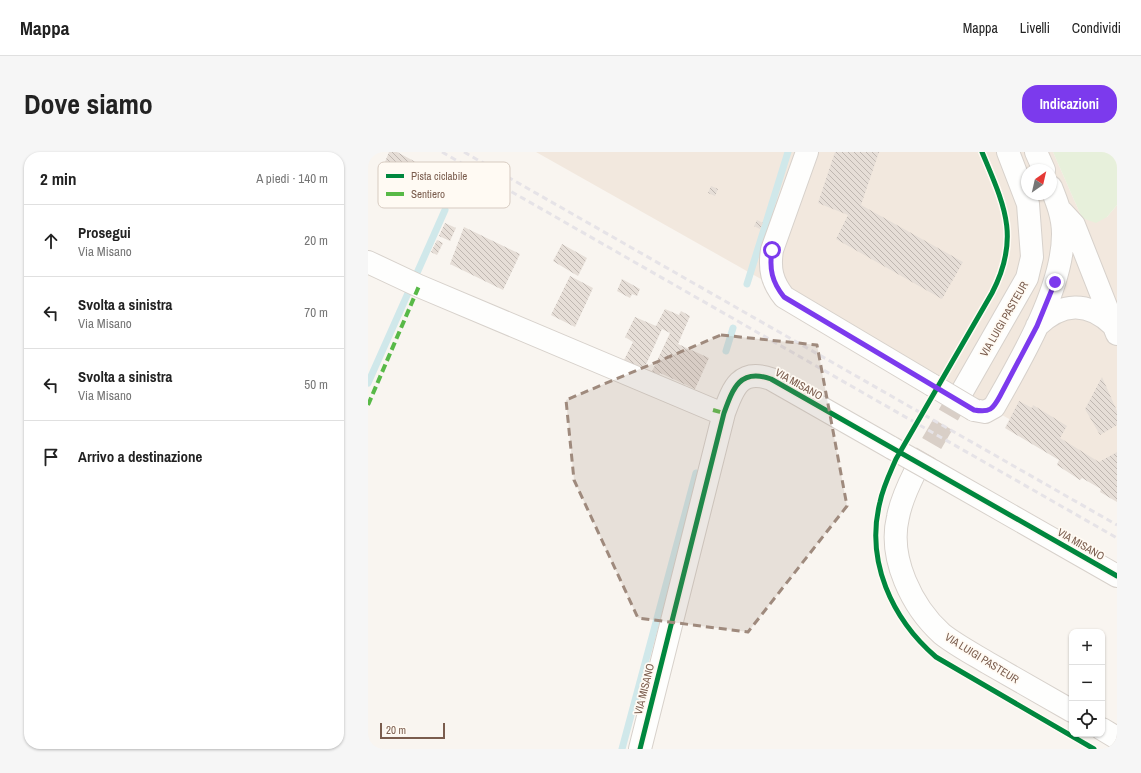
<!DOCTYPE html>
<html lang="it">
<head>
<meta charset="utf-8">
<style>
	body { margin:0; font-family:"Archivo Narrow",sans-serif; background:#f6f6f6; color:#222 }
	.controls { position:absolute; right:12px; bottom:12px; display:grid; overflow:hidden; border-radius:8px; box-shadow:0 1px 3px #0004 }
	.controls button { width:36px; height:36px; display:grid; place-items:center; padding:0; border:0; border-bottom:1px solid #e0e0e0; background:#fff; color:#222; font:20px sans-serif }
	.compass { position:absolute; left:653px; top:12px; width:36px; height:36px; border-radius:50%; background:#fff; box-shadow:0 1px 3px #0004; rotate:34deg }
	.scale { position:absolute; left:12px; bottom:10px; width:65px; box-sizing:border-box; padding-left:4px; border:2px solid #7a5c4d; border-top:0; font-size:11px; line-height:14px; white-space:nowrap; color:#7a5c4d; -webkit-text-stroke:3px #fffaf3; paint-order:stroke }
	.stop { position:absolute; width:12px; height:12px; margin:-9px; border:3px solid #7c3aed; border-radius:50%; background:#fff }
	.stop.end { background:#7c3aed; border-color:#fff; box-shadow:0 1px 4px #0008 }
	.list { margin:0; padding:0; list-style:none }
	h2 { display:flex; justify-content:space-between; align-items:center; height:52px; margin:0; padding:0 16px; font-size:17px }
	h2 small { font-size:13px; font-weight:400; color:#767676 }
	.list li { display:grid; grid-template-columns:26px 1fr auto; gap:12px; align-items:center; box-sizing:border-box; height:72px; padding:0 16px; border-top:1px solid #e0e0e0 }
	.list b { display:block; font-size:15px; white-space:nowrap }
	.list p { margin:0; font-size:13px; white-space:nowrap; color:#767676 }
	.list em { font-size:13px; font-style:normal; color:#767676 }
	.icon { flex:none; width:22px; height:22px; fill:none; stroke:currentColor; stroke-width:2; stroke-linecap:round; stroke-linejoin:round }
	.map { position:relative; flex:none; width:749px; height:597px; overflow:hidden; border-radius:16px }
	header { display:flex; align-items:center; gap:24px; box-sizing:border-box; height:56px; padding:0 20px; background:#fff; border-bottom:1px solid #e0e0e0 }
	header strong { font-size:19px }
	nav { display:flex; gap:22px; margin-inline-start:auto; font-size:14px }
	.intro { display:flex; align-items:center; justify-content:space-between; box-sizing:border-box; height:96px; padding:0 24px }
	h1 { margin:0; font-size:28px }
	.button { padding:10px 18px; border-radius:16px; background:#7c3aed; color:#fff; font-size:14px; font-weight:700 }
	main { display:flex; gap:24px; padding:0 24px }
	aside { flex:1; background:#fff; border-radius:16px; box-shadow:0 1px 3px #0004 }
	.map>svg:first-child { display:block }
	.residential { fill:#f2e8de; fill-rule:evenodd }
	.green { fill:#e7f0db }
	.lines { fill:none; stroke-linecap:round; stroke-linejoin:round }
	.stream { stroke:#d0e8ea; stroke-width:7 }
	.building { fill:url(#building-back-hatch) }
	.minor-tunnel { stroke:#d9cfc7; stroke-width:22; stroke-dasharray:22 11; stroke-linecap:butt }
	.minor-casing { stroke:#d7d1cb; stroke-width:24 }
	.minor { stroke:#fefefd; stroke-width:22 }
	.rail { stroke:#e6e3e7; stroke-width:3; stroke-dasharray:6 4; stroke-linecap:butt }
	.minor-bridge-casing { stroke:#d7d1cb; stroke-width:24; stroke-linecap:butt }
	.minor-bridge { stroke:#fefefd; stroke-width:22 }
	.quiet { stroke:#58b947; stroke-width:4; stroke-dasharray:8 4; stroke-linecap:butt }
	.cycleway-casing { stroke:#fffaf3; stroke-width:8 }
	.cycleway { stroke:#00873e; stroke-width:5 }
	.route { stroke:#7c3aed; stroke-width:5 }
	.marked { fill:#9f8a7d; fill-opacity:0.2; stroke:#9f8a7d; stroke-width:3; stroke-dasharray:8 5; stroke-linejoin:round }
	.labels { text-anchor:middle; dominant-baseline:central; stroke-width:3.5; stroke-linejoin:round; paint-order:stroke }
	.street-label { font-size:11px; fill:#7a5c4d; stroke:#fffaf3 }
	.key { fill:#fffaf3; stroke:#d7cbc1; stroke-width:1 }
	.key-label { font-size:11px; fill:#7a5c4d }
</style>
</head>
<body>
<header>
<strong>Mappa</strong>
<nav><a>Mappa</a><a>Livelli</a><a>Condividi</a></nav>
</header>
<div class="intro"><h1>Dove siamo</h1><a class="button">Indicazioni</a></div>
<main>
<aside>
<h2>2 min<small>A piedi · 140 m</small></h2>
<ul class="list">
<li><svg class="icon" aria-label="ahead" viewBox="0 0 24 24"><path d="M12 20V5M6 11l6-6 6 6"/></svg><div><b>Prosegui</b><p>Via Misano</p></div><em>20 m</em></li>
<li><svg class="icon" aria-label="left" viewBox="0 0 24 24"><path d="M17 20v-9H6M10 6l-5 5 5 5"/></svg><div><b>Svolta a sinistra</b><p>Via Misano</p></div><em>70 m</em></li>
<li><svg class="icon" aria-label="left" viewBox="0 0 24 24"><path d="M17 20v-9H6M10 6l-5 5 5 5"/></svg><div><b>Svolta a sinistra</b><p>Via Misano</p></div><em>50 m</em></li>
<li><svg class="icon" aria-label="arrive" viewBox="0 0 24 24"><path d="M6 21V4h12l-3 4 3 4H6"/></svg><div><b>Arrivo a destinazione</b></div></li>
</ul>
</aside>
<div class="map">
<svg width="749" height="597" viewBox="0 0 749 597">
	<defs>
		<pattern id="building-back-hatch" width="6" height="6" patternUnits="userSpaceOnUse"><rect width="6" height="6" fill="#e6ded7"/><path d="M-1 5l2 2M0 0l6 6M5-1l2 2" fill="none" stroke="#bfb7b1"/></pattern>
	</defs>
	<rect width="100%" height="100%" fill="#f9f5f0"/>
	<path class="residential" d="M168,0H685L714,66L739,65L749,53V328ZM659,18H683V42H659Z"/>
	<path class="green" d="M685,0H749V53L739,65L728,71L714,66Z"/>
	<g class="lines">
		<path class="stream" d="M379,132L420,0
			M358,199L365,176
			M0,231L77,58
			M254,597L328,321"/>
	</g>
	<path class="building" d="M21,0H29L85,30L73,51L50,38L58,24L46,27L17,10Z
		M467,0H511L493,53L595,110L574,147L468,87L480,63L450,51Z
		M343,34L350,37L347,44L340,41Z
		M389,68L395,71L392,77L386,74Z
		M77,71L88,76L82,89L71,84Z
		M96,75L152,102L135,138L82,112Z
		M69,88L75,91L69,103L63,100Z
		M194,92L219,106L210,124L185,109Z
		M202,124L225,136L207,175L183,163Z
		M254,127L272,137L269,144L264,142L262,146L249,139Z
		M297,157L311,163L313,159L322,164L310,192L341,206L327,237L292,221L289,230L280,228L302,181L294,177L276,217L256,208L265,190L257,185L267,165L288,174Z
		M734,225L749,259V273L732,283L717,257Z
		M651,249L664,256L665,253L699,274L692,286L731,310L749,300V350L732,340L733,337L714,326L712,328L689,313L691,308L637,276Z"/>
	<g class="lines">
		<path class="minor-tunnel" d="M547,320L595,238"/>
		<defs>
			<path id="minor" d="M439,0L404,98C401,117 404,130 416,145L564,233
				M668,0L676,18
				M694,60L706,73L749,182
				M0,110L51,134L345,258
				M669,174C694,150 720,149 745,173
				M595,238L659,126L664,105L660,52L640,0
				M606,258L617,260L626,255C653,208 695,136 695,82C695,65 689,50 683,35
				M565,319L749,424
				M547,320C540,334 533,349 530,365C520,406 544,455 574,482C588,493 605,502 620,511C648,527 676,543 704,559
				M734,577L749,586
				M272,597L356,261C365,236 372,216 403,227L524,296"/>
		</defs>
		<use href="#minor" class="minor-casing"/>
		<use href="#minor" class="minor"/>
		<path class="rail" d="M74,0L749,386
			M96,0L749,373"/>
		<defs>
			<path id="minor-bridge" d="M564,233L606,258
				M524,296L565,319"/>
		</defs>
		<use href="#minor-bridge" class="minor-bridge-casing"/>
		<use href="#minor-bridge" class="minor-bridge"/>
		<path class="quiet" d="M0,253L51,134
			M345,258L356,261"/>
		<defs>
			<path id="cycleway" d="M614,0C636,53 653,85 624,141L528,307C522,321 515,335 512,350C497,409 524,467 568,505L726,597
				M272,597L356,261C365,236 372,216 403,227L749,424"/>
		</defs>
		<use href="#cycleway" class="cycleway-casing"/>
		<use href="#cycleway" class="cycleway"/>
	</g>
	<g class="lines">
		<path class="route" d="M404,98C401,117 404,130 416,145L606,258C622,261 625,257 632,244L669,174L687,130"/>
	</g>
	<path class="marked" d="M353,183L449,193L479,354L380,480L270,466L206,328L198,248Z"/>
	<g class="labels">
		<g class="street-label">
			<text transform="translate(636 167) rotate(-60)">VIA LUIGI PASTEUR</text>
			<text transform="translate(431 232) rotate(29)">VIA MISANO</text>
			<text transform="translate(713 392) rotate(30)">VIA MISANO</text>
			<text transform="translate(614 506) rotate(32)">VIA LUIGI PASTEUR</text>
			<text transform="translate(276 537) rotate(-76)">VIA MISANO</text>
		</g>
	</g>
	<rect x="10" y="10" width="132" height="46" rx="6" class="key"/>
	<rect x="18" y="22" width="18" height="4" fill="#00873e"/>
	<rect x="18" y="40" width="18" height="4" fill="#58b947"/>
	<g class="key-label">
		<text x="43" y="28">Pista ciclabile</text>
		<text x="43" y="46">Sentiero</text>
	</g>
</svg>
<div class="controls">
<button>+</button>
<button>−</button>
<button><svg class="icon" aria-label="locate" viewBox="0 0 24 24"><circle cx="12" cy="12" r="6"/><path d="M12 2v4M12 18v4M2 12h4M18 12h4"/></svg></button>
</div>
<svg class="compass" viewBox="-18 -18 36 36"><path d="M0-13l5 13h-10z" fill="#e53935"/><path d="M0 13l5-13h-10z" fill="#767676"/></svg>
<div class="scale">20 m</div>
<div class="stop" style="left:404px;top:98px"></div>
<div class="stop end" style="left:687px;top:130px"></div>
</div>
</main>
</body>
</html>
